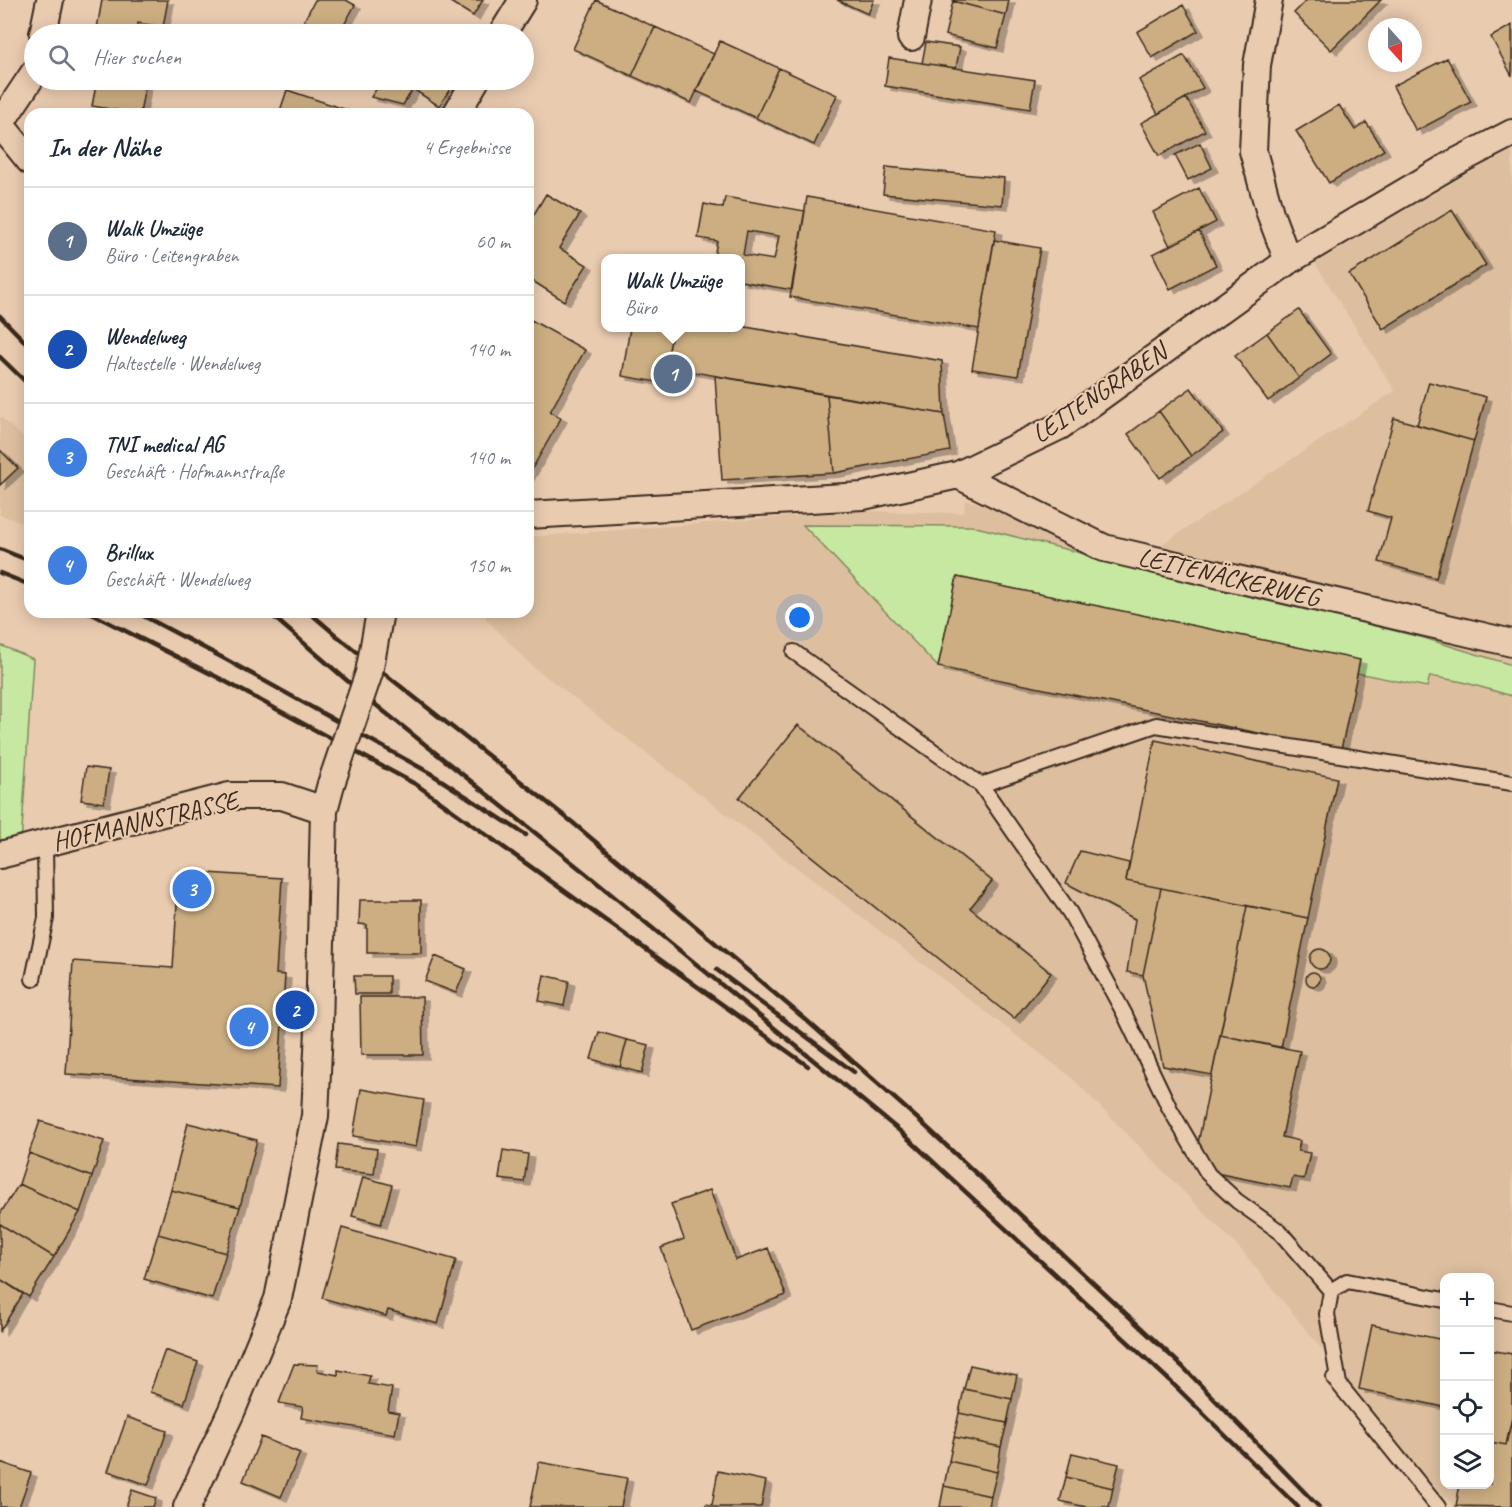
<!DOCTYPE html>
<html lang="de">
<head>
<meta charset="utf-8">
<style>
	body { margin:0; font-family:Caveat,sans-serif; background:#f6f6f7; color:#1f2937 }
	.controls { position:absolute; right:18px; bottom:18px; display:grid; overflow:hidden; border-radius:12px; box-shadow:0 3px 15px #0003 }
	.controls button { width:54px; height:54px; display:grid; place-items:center; padding:0; border:0; border-bottom:2px solid #e0e1e3; background:#fff; color:#1f2937; font:30px sans-serif }
	.compass { position:absolute; left:1368px; top:18px; width:54px; height:54px; border-radius:50%; background:#fff; box-shadow:0 3px 15px #0003; rotate:159deg }
	.you { position:absolute; left:800px; top:618px; width:21px; height:21px; margin:-15px; border:4px solid #fff; border-radius:50%; background:#1a73e8; box-shadow:0 0 0 9px #1a73e833 }
	.badge { display:grid; place-items:center; width:39px; height:39px; border-radius:50%; background:#3b2a1e; color:#fff; font-size:20px; font-weight:700 }
	.pin { position:absolute; translate:-50% -50%; border:3px solid #fff; box-shadow:0 2px 6px #0006 }
	.popup { position:absolute; left:601px; top:254px; width:144px; height:78px; box-sizing:border-box; display:grid; place-content:center; border-radius:12px; background:#fff; filter:drop-shadow(0 2px 4px #0005); font-size:20px; white-space:nowrap; color:#747a83 }
	.popup b { font-size:22px; color:#1f2937 }
	.popup::after { content:''; position:absolute; left:50%; top:100%; margin-left:-12px; border:12px solid transparent; border-top-color:#fff }
	.list { margin:0; padding:0; list-style:none }
	h2 { display:flex; justify-content:space-between; align-items:center; height:78px; margin:0; padding:0 24px; font-size:26px }
	h2 small { font-size:20px; font-weight:400; color:#747a83 }
	.list li { display:grid; grid-template-columns:39px 1fr auto; gap:18px; align-items:center; box-sizing:border-box; height:108px; padding:0 24px; border-top:2px solid #e0e1e3 }
	.list b { display:block; font-size:22px; white-space:nowrap }
	.list p { margin:0; font-size:20px; white-space:nowrap; color:#747a83 }
	.list em { font-size:20px; font-style:normal; color:#747a83 }
	.icon { flex:none; width:33px; height:33px; fill:none; stroke:currentColor; stroke-width:2; stroke-linecap:round; stroke-linejoin:round }
	.map { position:relative; flex:none; width:1512px; height:1507px; overflow:hidden }
	.search { position:absolute; background:#fff; box-shadow:0 3px 15px #0003; left:24px; top:24px; width:510px; height:66px; display:flex; align-items:center; gap:15px; box-sizing:border-box; padding:0 21px; border-radius:33px; color:#747a83; font-size:22px }
	.panel { position:absolute; background:#fff; box-shadow:0 3px 15px #0003; left:24px; top:108px; width:510px; height:510px; border-radius:18px }
	.map>svg:first-child { display:block }
	.built { fill:#ddbf9f; fill-rule:evenodd }
	.green { fill:#c7e8a1; stroke:#818960; stroke-width:1.5 }
	.building { fill:#ccae82; stroke:#3b2a1e; stroke-width:1.5; fill-rule:evenodd; filter:url(#shadow) }
	.lines { fill:none; stroke-linecap:round; stroke-linejoin:round }
	.lane-casing { stroke:#3b2a1e; stroke-width:18 }
	.street-casing { stroke:#3b2a1e; stroke-width:30 }
	.lane { stroke:#e9cbb0; stroke-width:14 }
	.street { stroke:#e9cbb0; stroke-width:26 }
	.rail { stroke:#3b2a1e; stroke-width:4.5 }
	.street-bridge-casing { stroke:#3b2a1e; stroke-width:30; stroke-linecap:butt }
	.street-bridge { stroke:#e9cbb0; stroke-width:26 }
	.labels { text-anchor:middle; dominant-baseline:central; stroke-width:4.5; stroke-linejoin:round; paint-order:stroke }
	.street-label { font-size:26px; fill:#3b2a1e; stroke:#e9cbb0 }
</style>
</head>
<body>
<div class="map">
<svg width="1512" height="1507" viewBox="0 0 1512 1507">
	<defs>
		<filter id="shadow"><feDropShadow dx="6" dy="4" stdDeviation="0" flood-color="#0004"/></filter>
	</defs>
	<rect width="100%" height="100%" fill="#e9cbb0"/>
	<filter id="ink" filterUnits="userSpaceOnUse"><feTurbulence type="fractalNoise" baseFrequency=".0167" numOctaves="2"/><feDisplacementMap in="SourceGraphic" scale="12" xChannelSelector="R" yChannelSelector="G"/><feConvolveMatrix kernelMatrix="1 2 1 2 8 2 1 2 1" color-interpolation-filters="sRGB"/></filter>
	<g filter="url(#ink)">
		<path class="built" d="M1512,150V1507H1455L1398,1449L1329,1358L1243,1252L1071,1077L532,666L487,620L484,612H528V537L861,511L964,513L965,500L1158,547L1395,391L1315,263L1465,175ZM1444,1278H1490V1484H1444Z
			M0,416L30,444V525L0,515Z"/>
		<path class="green" d="M803,525L972,526L1424,638L1512,665V696L1463,682L1430,676L1427,687L1357,673L1360,660L957,577L938,667Z
			M0,645L33,659L21,845L0,850Z"/>
		<path class="building" d="M102,0H168L163,27L138,23L136,34H96Z
			M315,0H346L355,5L339,34H329L304,21Z
			M447,0H483L473,16Z
			M596,0L655,27L632,76L573,49Z
			M837,0H874L868,14Z
			M954,0H1009L1006,15L953,1Z
			M1307,0H1381L1331,50L1294,13Z
			M953,1L1006,15L997,48L945,35Z
			M1183,5L1198,31L1152,58L1137,32Z
			M1512,25V76L1491,37Z
			M655,27L714,54L691,103L632,76Z
			M720,41L779,68L756,118L696,91Z
			M926,42L960,47L956,68L922,63Z
			M1184,55L1203,88L1158,114L1139,80Z
			M889,58L1035,80L1030,109L885,86Z
			M1447,58L1471,102L1416,131L1393,86Z
			M779,68L837,95L814,145L756,118Z
			M97,80H146L140,114L92,106Z
			M382,80H456L439,106L413,89L403,105L371,97Z
			M287,90L350,111L349,114H279Z
			M1186,98L1205,131L1159,156L1141,123Z
			M1339,105L1355,130L1366,122L1384,150L1329,183L1296,131Z
			M1200,143L1212,168L1188,180L1175,155Z
			M886,167L1004,178L1002,205L883,194Z
			M1199,188L1216,222L1170,246L1153,212Z
			M546,194L580,214L559,248L587,265L564,301L528,278V224Z
			M725,197L805,211L792,290L740,281V258H714L717,241L698,238L704,204L723,208ZM747,231L779,236L774,260L743,255Z
			M807,197L996,230L979,329L790,297Z
			M1452,210L1486,265L1383,329L1349,274Z
			M1199,231L1216,265L1170,289L1153,254Z
			M994,240L1040,248L1018,376L972,369Z
			M1299,310L1331,354L1299,378L1267,333Z
			M531,320L585,350L550,412L561,418L528,476V325Z
			M740,326L942,361L944,414L682,370L681,375L665,373L673,328H740Z
			M630,328H673L663,383L622,376Z
			M1267,333L1299,378L1268,401L1235,356Z
			M715,376L827,395L834,473L722,480Z
			M1429,382L1486,397L1474,441L1417,425Z
			M1191,388L1223,432L1191,456L1159,411Z
			M827,395L944,414L950,451L834,473Z
			M1159,411L1191,456L1160,478L1128,434Z
			M1394,418L1474,441L1436,578L1379,562L1391,518L1368,511Z
			M0,450L18,468L0,485Z
			M957,577L1360,660L1341,750L938,667Z
			M798,725L992,881L970,908L1051,973L1014,1019L739,798Z
			M1155,740L1337,778L1308,918L1126,881Z
			M86,767L109,770L104,803L81,800Z
			M1080,851L1129,863L1126,881L1161,888L1143,975L1127,972L1135,919L1066,883Z
			M179,871L282,878L276,974L285,975L278,1088L66,1074L73,961L173,968Z
			M1161,888L1247,906L1212,1075L1163,1066L1143,975Z
			M360,900H421V953H367V925L359,924Z
			M1247,906L1308,918L1281,1048L1220,1035Z
			M1310 959a10 10 0 1 1 20 0a10 10 0 1 1-20 0Z
			M435,956L466,969L456,993L425,981Z
			M1306 979a7 7 0 1 1 14 0a7 7 0 1 1-14 0Z
			M544,975L569,981L564,1006L539,1001Z
			M354,976H389V994H355Z
			M360,997H422L423,1055H361Z
			M599,1032L627,1040L620,1067L591,1059Z
			M1220,1035L1300,1051L1282,1137L1300,1141L1298,1151L1310,1153L1304,1179L1293,1177L1290,1188L1216,1173L1198,1143Z
			M627,1040L649,1045L642,1073L620,1067Z
			M361,1089L424,1100L416,1147L353,1136Z
			M40,1121L104,1141L92,1177L29,1153Z
			M188,1123L257,1140L240,1207L171,1190Z
			M338,1144L377,1149L374,1174L335,1170Z
			M503,1150L528,1154L524,1182L499,1179Z
			M29,1153L92,1177L80,1212L19,1184Z
			M363,1177L392,1185L381,1224L352,1216Z
			M19,1184L80,1212L54,1257L0,1224V1214Z
			M171,1190L240,1207L226,1253L158,1234Z
			M710,1190L736,1260L768,1248L786,1295L691,1330L661,1248L684,1239L671,1204Z
			M0,1224L54,1257L29,1297L0,1279Z
			M342,1228L456,1260L438,1324L388,1310L386,1316L322,1298Z
			M158,1234L226,1253L212,1299L144,1279Z
			M0,1279L23,1294L0,1331Z
			M1372,1325L1444,1340V1407L1359,1389Z
			M165,1350L198,1362L184,1404L150,1392Z
			M1490,1350L1512,1354V1417L1506,1445L1490,1442Z
			M294,1364L318,1365L317,1371L338,1375V1370L370,1376L368,1384L392,1388L388,1411L399,1413L395,1434L301,1418L303,1407L279,1403Z
			M970,1365L1017,1375L1012,1399L964,1389Z
			M964,1389L1012,1399L1007,1423L959,1413Z
			M959,1413L1007,1423L1001,1447L954,1437Z
			M127,1417L167,1431L148,1485L108,1471Z
			M1512,1419V1507L1456,1506L1460,1484H1490V1442L1506,1445Z
			M261,1437L300,1453L281,1497L243,1481Z
			M954,1437L1001,1447L997,1472L949,1461Z
			M1072,1453L1119,1464L1113,1488L1066,1477Z
			M949,1461L997,1472L991,1496L944,1486Z
			M0,1462L31,1473L19,1507H0Z
			M539,1462L627,1478L621,1507H530Z
			M718,1471L766,1481L761,1507H705L706,1504L712,1505Z
			M1066,1477L1113,1488L1109,1507H1086L1060,1501Z
			M944,1486L991,1496L989,1507H940Z
			M132,1490L156,1498L153,1507H126Z"/>
		<g class="lines">
			<defs>
				<path id="lane" d="M794,652L981,785L1070,913L1124,1013L1170,1109L1208,1174L1237,1201L1279,1231L1331,1291
					M981,785L1156,725L1512,783
					M33,979L46,918L45,844
					M1490,1309L1512,1313
					M1334,1378L1438,1507
					M1339,1384L1327,1314L1331,1291L1347,1281L1444,1300"/>
				<path id="street" d="M1269,0L1257,65L1253,151L1270,213L1288,261
					M43,34L50,0
					M502,34L523,0
					M911,37L918,0
					M456,114L476,80
					M30,161L0,124L34,73
					M958,475L1104,548L1512,643
					M528,515L863,496L958,475L1060,426L1288,261L1454,163L1512,133
					M0,855L229,796H282L324,810
					M187,1507L232,1410L278,1299L315,1116L319,1029L324,810L331,784"/>
			</defs>
			<use href="#lane" class="lane-casing"/>
			<use href="#street" class="street-casing"/>
			<use href="#lane" class="lane"/>
			<use href="#street" class="street"/>
			<path class="rail" d="M0,316L30,347
				M0,357L30,386
				M0,549L30,561
				M0,573L30,585
				M88,612L217,677L417,785L808,1066
				M136,612L225,659L430,773L526,835
				M268,612L366,697L584,872L901,1132L1170,1381L1298,1507
				M309,612L337,636L572,822L805,1019L919,1120L1183,1367L1319,1507
				M717,970L854,1072"/>
			<defs>
				<path id="street-bridge" d="M331,784L369,673L380,612"/>
			</defs>
			<use href="#street-bridge" class="street-bridge-casing"/>
			<use href="#street-bridge" class="street-bridge"/>
		</g>
	</g>
	<g class="labels">
		<g class="street-label">
			<text transform="translate(1099 393) rotate(-34)">LEITENGRABEN</text>
			<text transform="translate(1229 577) rotate(13)">LEITENÄCKERWEG</text>
			<text transform="translate(145 821) rotate(-13)">HOFMANNSTRASSE</text>
		</g>
	</g>
</svg>
<div class="controls">
<button>+</button>
<button>−</button>
<button><svg class="icon" aria-label="locate" viewBox="0 0 24 24"><circle cx="12" cy="12" r="6"/><path d="M12 2v4M12 18v4M2 12h4M18 12h4"/></svg></button>
<button><svg class="icon" aria-label="layers" viewBox="0 0 24 24"><path d="M12 4l9 5-9 5-9-5zM3 14l9 5 9-5"/></svg></button>
</div>
<svg class="compass" viewBox="-18 -18 36 36"><path d="M0-13l5 13h-10z" fill="#e53935"/><path d="M0 13l5-13h-10z" fill="#747a83"/></svg>
<div class="you"></div>
<div class="pin badge" style="left:673px;top:374px;background:#5c6f8a">1</div>
<div class="popup"><b>Walk Umzüge</b>Büro</div>
<div class="pin badge" style="left:295px;top:1010px;background:#1a4fb4">2</div>
<div class="pin badge" style="left:192px;top:889px;background:#3f7fe0">3</div>
<div class="pin badge" style="left:249px;top:1027px;background:#3f7fe0">4</div>
<div class="search"><svg class="icon" aria-label="search" viewBox="0 0 24 24"><circle cx="10" cy="10" r="6"/><path d="M15 15l6 6"/></svg>Hier suchen</div>
<section class="panel">
<h2>In der Nähe<small>4 Ergebnisse</small></h2>
<ul class="list">
<li><span class="badge" style="background:#5c6f8a">1</span><div><b>Walk Umzüge</b><p>Büro · Leitengraben</p></div><em>60 m</em></li>
<li><span class="badge" style="background:#1a4fb4">2</span><div><b>Wendelweg</b><p>Haltestelle · Wendelweg</p></div><em>140 m</em></li>
<li><span class="badge" style="background:#3f7fe0">3</span><div><b>TNI medical AG</b><p>Geschäft · Hofmannstraße</p></div><em>140 m</em></li>
<li><span class="badge" style="background:#3f7fe0">4</span><div><b>Brillux</b><p>Geschäft · Wendelweg</p></div><em>150 m</em></li>
</ul>
</section>
</div>
</body>
</html>
